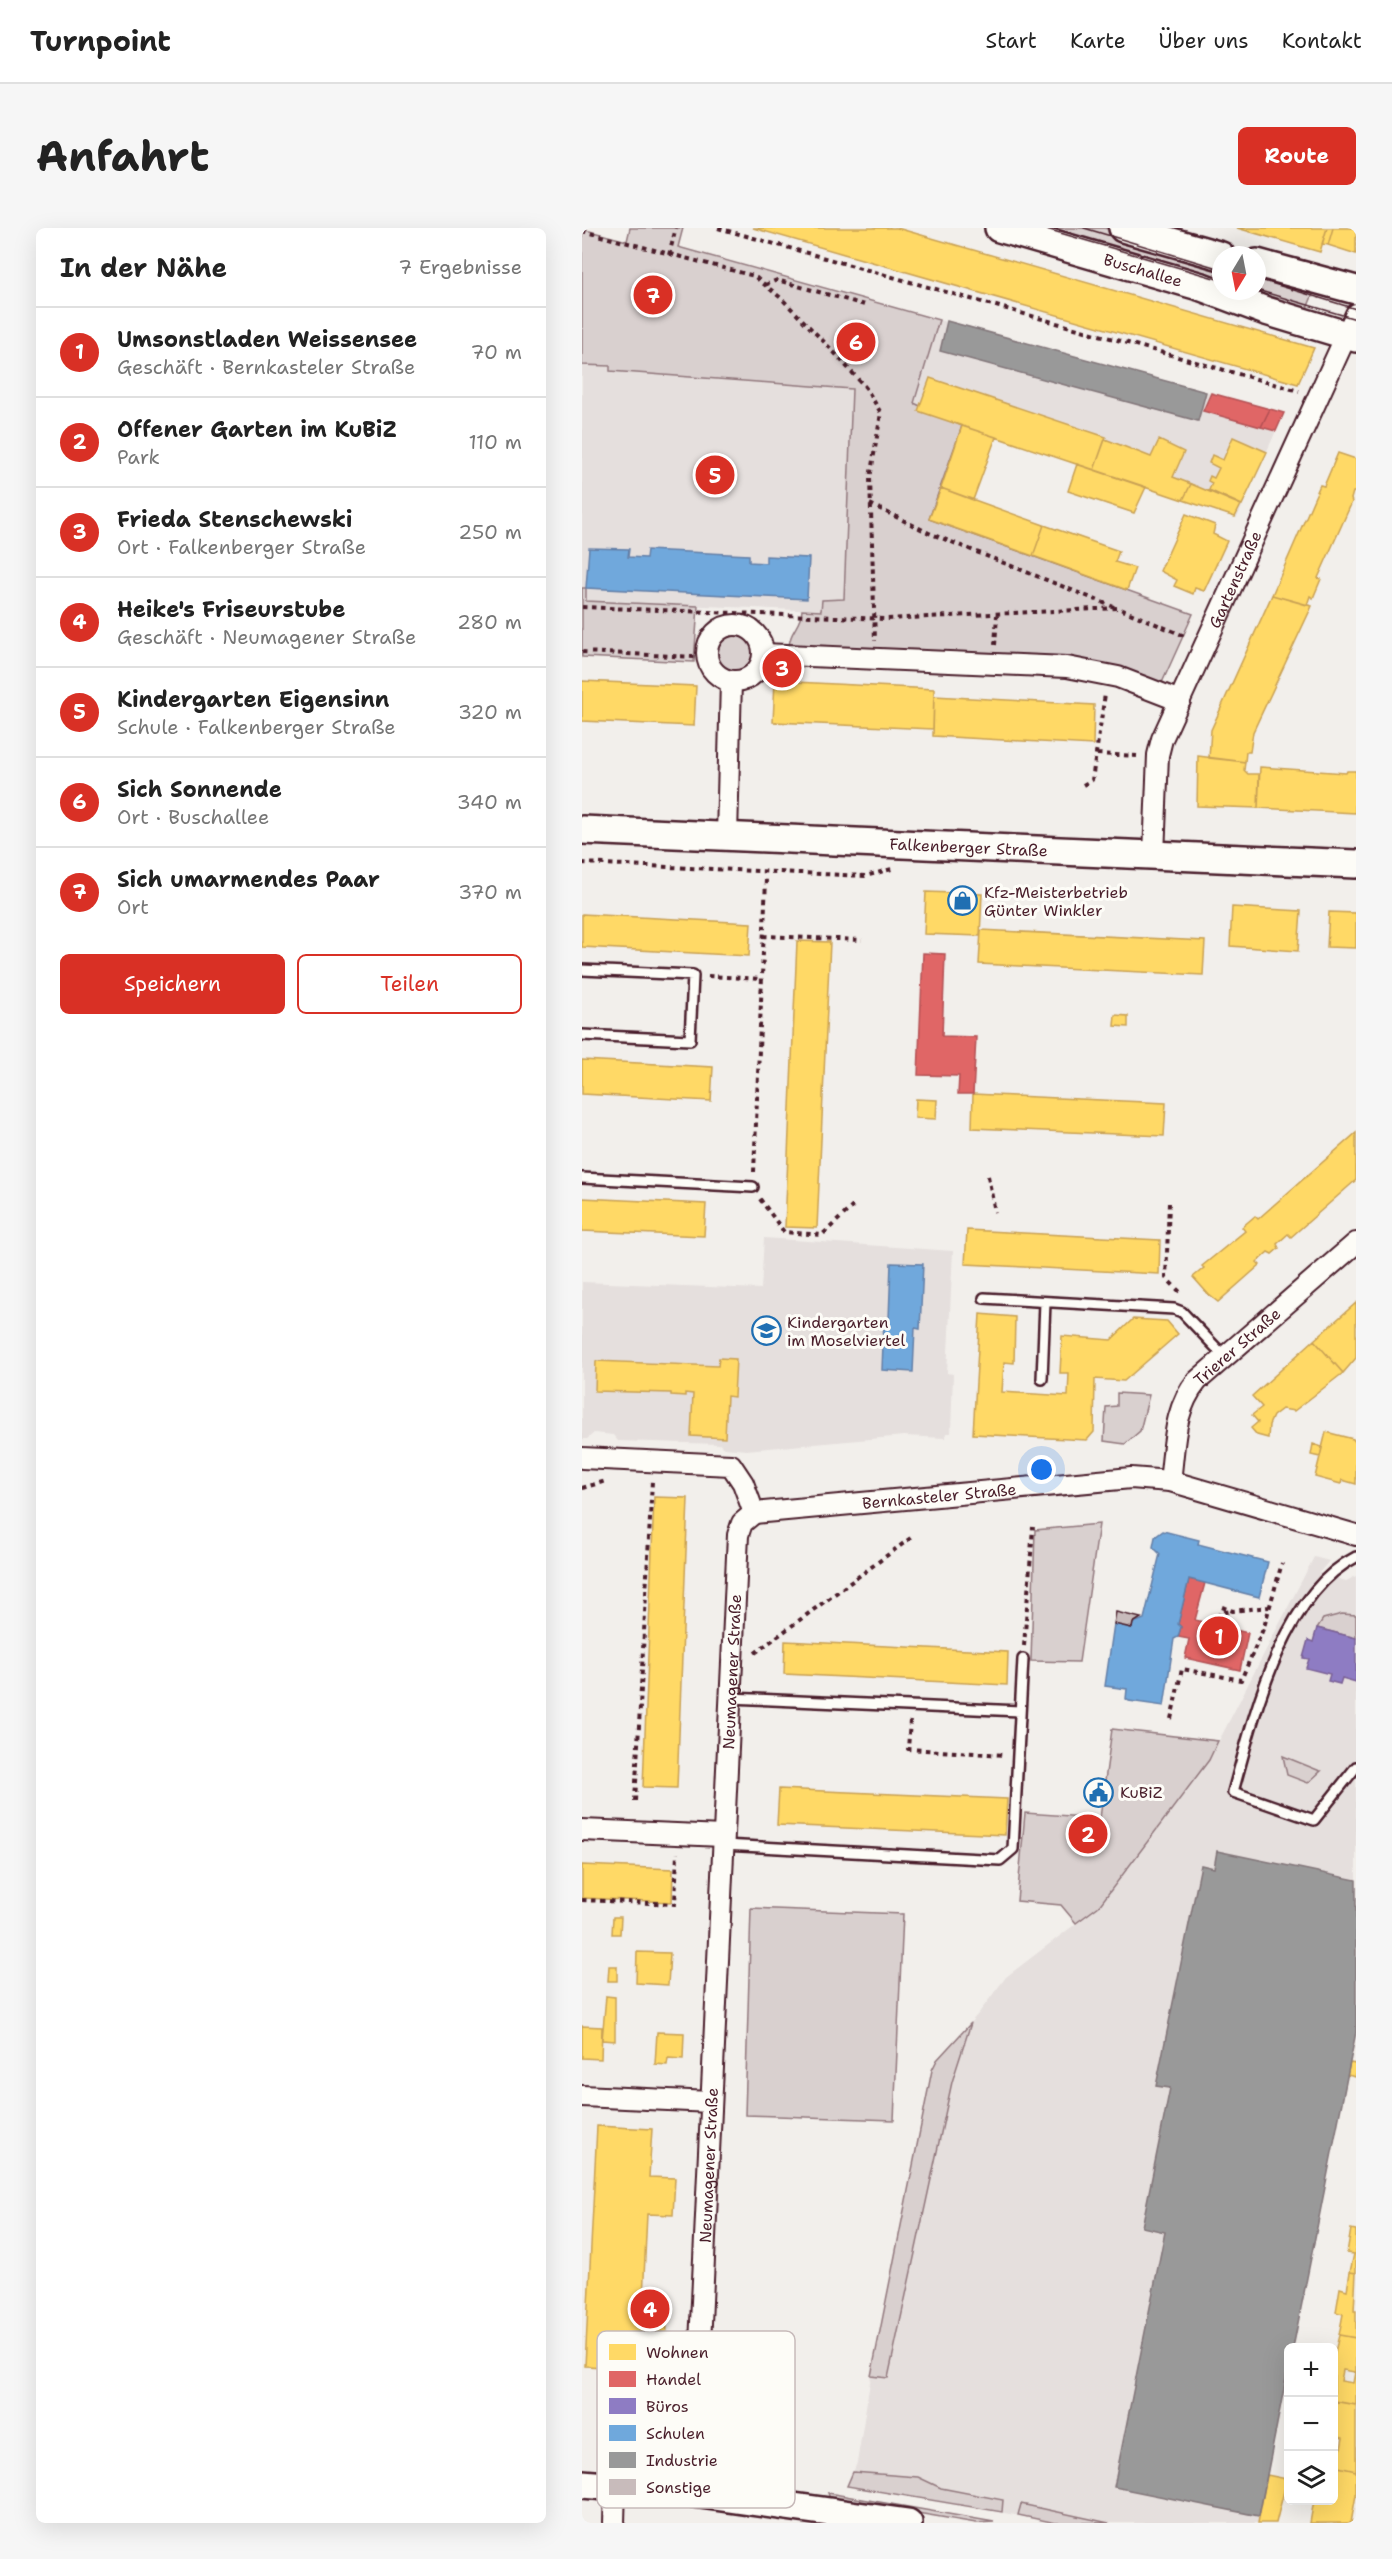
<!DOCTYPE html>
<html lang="de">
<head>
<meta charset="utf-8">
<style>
	body { margin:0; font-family:"Shantell Sans",sans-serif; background:#f6f6f6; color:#222 }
	.controls { position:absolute; right:18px; bottom:18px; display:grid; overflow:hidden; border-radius:9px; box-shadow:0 6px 24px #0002 }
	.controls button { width:54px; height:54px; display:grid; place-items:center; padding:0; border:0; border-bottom:2px solid #e0e0e0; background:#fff; color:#222; font:30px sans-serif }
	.compass { position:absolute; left:630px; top:18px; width:54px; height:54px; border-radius:50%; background:#fff; box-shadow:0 6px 24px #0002; rotate:190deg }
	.you { position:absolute; left:460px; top:1242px; width:21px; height:21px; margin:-15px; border:4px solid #fff; border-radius:50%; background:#1a73e8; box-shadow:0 0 0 9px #1a73e833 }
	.badge { display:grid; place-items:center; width:39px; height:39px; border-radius:50%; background:#d93025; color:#fff; font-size:20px; font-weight:700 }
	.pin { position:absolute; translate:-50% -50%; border:3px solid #fff; box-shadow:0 2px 6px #0006 }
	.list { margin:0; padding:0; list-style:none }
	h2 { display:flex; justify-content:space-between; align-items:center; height:78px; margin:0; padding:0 24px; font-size:26px }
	h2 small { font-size:20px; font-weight:400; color:#767676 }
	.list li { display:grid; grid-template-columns:39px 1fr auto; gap:18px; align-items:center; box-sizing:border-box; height:90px; padding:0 24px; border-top:2px solid #e0e0e0 }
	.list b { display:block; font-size:22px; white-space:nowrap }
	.list p { margin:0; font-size:20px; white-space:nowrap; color:#767676 }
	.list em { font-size:20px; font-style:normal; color:#767676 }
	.actions { display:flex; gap:12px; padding:18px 24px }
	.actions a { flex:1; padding:14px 0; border:2px solid #d93025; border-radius:9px; text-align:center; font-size:21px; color:#d93025 }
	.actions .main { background:#d93025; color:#fff }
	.icon { flex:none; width:33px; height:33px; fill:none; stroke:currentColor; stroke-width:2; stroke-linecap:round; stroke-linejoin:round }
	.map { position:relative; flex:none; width:774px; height:2295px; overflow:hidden; border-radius:9px }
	header { display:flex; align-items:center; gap:36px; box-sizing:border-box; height:84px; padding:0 30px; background:#fff; border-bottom:2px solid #e0e0e0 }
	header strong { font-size:28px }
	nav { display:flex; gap:33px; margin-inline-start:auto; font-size:21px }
	.intro { display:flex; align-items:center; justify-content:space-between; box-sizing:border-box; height:144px; padding:0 36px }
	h1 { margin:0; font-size:42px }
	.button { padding:15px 27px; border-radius:9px; background:#d93025; color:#fff; font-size:21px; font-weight:700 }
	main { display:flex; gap:36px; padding:0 36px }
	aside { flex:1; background:#fff; border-radius:9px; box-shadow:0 6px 24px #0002 }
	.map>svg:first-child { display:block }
	.built { fill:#e5dfdd }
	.green { fill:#d9d0cf; stroke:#92787d; stroke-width:1.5 }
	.homes { fill:#ffd966; stroke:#c9a154; stroke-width:1.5; fill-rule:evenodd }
	.shops { fill:#e06666; stroke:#b35154; stroke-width:1.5 }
	.offices { fill:#8e7cc3; stroke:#7a6095; stroke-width:1.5 }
	.schools { fill:#6fa8dc; stroke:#647fa7; stroke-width:1.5 }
	.industry { fill:#999; stroke:#817478; stroke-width:1.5 }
	.building { fill:#c8bbbb; stroke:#4a1f2b; stroke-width:1.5 }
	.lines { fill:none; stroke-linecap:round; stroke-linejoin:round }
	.lane-casing { stroke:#4a1f2b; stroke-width:14 }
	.street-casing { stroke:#4a1f2b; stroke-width:24 }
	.secondary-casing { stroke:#4a1f2b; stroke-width:32 }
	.path { stroke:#4a1f2b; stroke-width:4; stroke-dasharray:4.5 4.5; stroke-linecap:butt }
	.lane { stroke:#fdfcf7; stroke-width:9 }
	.street { stroke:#fdfcf7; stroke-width:20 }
	.secondary { stroke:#fdfcf7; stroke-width:27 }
	.tram { stroke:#4a1f2b; stroke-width:1.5 }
	.labels { text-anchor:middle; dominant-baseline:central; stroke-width:6; stroke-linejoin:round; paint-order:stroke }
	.street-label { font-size:16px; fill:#4a1f2b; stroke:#fdfcf7 }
	.poi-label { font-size:16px; fill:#4a1f2b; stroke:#fdfcf7; text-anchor:start }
	.key { fill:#fdfcf7; stroke:#c7baba; stroke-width:1.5 }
	.key-label { font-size:16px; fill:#4a1f2b }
</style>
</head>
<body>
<header>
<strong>Turnpoint</strong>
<nav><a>Start</a><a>Karte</a><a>Über uns</a><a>Kontakt</a></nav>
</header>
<div class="intro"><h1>Anfahrt</h1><a class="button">Route</a></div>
<main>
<aside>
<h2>In der Nähe<small>7 Ergebnisse</small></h2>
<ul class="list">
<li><span class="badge">1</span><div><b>Umsonstladen Weissensee</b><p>Geschäft · Bernkasteler Straße</p></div><em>70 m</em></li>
<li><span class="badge">2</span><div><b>Offener Garten im KuBiZ</b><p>Park</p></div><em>110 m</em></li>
<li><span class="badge">3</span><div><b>Frieda Stenschewski</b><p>Ort · Falkenberger Straße</p></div><em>250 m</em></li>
<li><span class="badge">4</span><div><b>Heike's Friseurstube</b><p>Geschäft · Neumagener Straße</p></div><em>280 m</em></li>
<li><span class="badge">5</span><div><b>Kindergarten Eigensinn</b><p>Schule · Falkenberger Straße</p></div><em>320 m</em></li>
<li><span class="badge">6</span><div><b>Sich Sonnende</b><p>Ort · Buschallee</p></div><em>340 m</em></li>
<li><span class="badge">7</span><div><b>Sich umarmendes Paar</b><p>Ort</p></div><em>370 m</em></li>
</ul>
<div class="actions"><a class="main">Speichern</a><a>Teilen</a></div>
</aside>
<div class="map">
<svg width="774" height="2295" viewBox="0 0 774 2295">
	<rect width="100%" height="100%" fill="#f2efeb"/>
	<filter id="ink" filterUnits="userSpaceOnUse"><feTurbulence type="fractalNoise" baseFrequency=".0167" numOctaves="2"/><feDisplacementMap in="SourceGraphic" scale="12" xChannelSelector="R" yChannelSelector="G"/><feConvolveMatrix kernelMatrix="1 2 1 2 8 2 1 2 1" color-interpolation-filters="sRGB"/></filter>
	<g filter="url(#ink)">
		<path class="built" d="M357,92L702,185L655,290L330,181Z
			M0,137L28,139V143L270,161L262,372L239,383L4,373V360H0Z
			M182,1010L371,1023L365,1145L371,1146L369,1205H364L363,1210L322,1208L164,1222L143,1220L137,1216L36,1213L31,1207L12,1205L5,1211H0V1054L179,1061Z
			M732,1329L747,1333L737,1345L764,1353L774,1348V1804L706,2120V2140L676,2295H474L356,2272L265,2258L275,2235L289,2148L350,1842L355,1832L396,1786L424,1749L517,1678L627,1532Z"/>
		<path class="green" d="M48,0H101L96,19L357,92L332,175L380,198L347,291L611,386L579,457L207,421C207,402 219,399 220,382L239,383L240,372L262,371L270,161L28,143V138L0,137V1L45,13Z
			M443,0H522L639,34V59Z
			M675,42L735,56L722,88L649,63H675Z
			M0,360H4V373L116,378L112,434L0,429Z
			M132 425a20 20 0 1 1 40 0a20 20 0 1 1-40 0Z
			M535,1165L567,1167L558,1203L543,1216L522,1213L524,1179L535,1178Z
			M517,1296L497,1434L449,1433L453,1302Z
			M760,1386L774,1387V1410L735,1400L741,1391Z
			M530,1501L636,1513L627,1532L517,1678L494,1695L479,1677L435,1673L443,1585L518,1590Z
			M701,1528L738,1543H739L726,1555L705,1547Z
			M169,1680L321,1686L312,1892L163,1887Z
			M389,1795L370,1854L306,2150L289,2148L350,1842L355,1832Z
			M271,2244L336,2249L359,2260L421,2272L420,2284L265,2258Z
			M246,2265L412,2294L394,2295L248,2270Z
			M439,2276L527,2295H474L436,2287Z"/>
		<path class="homes" d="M171,0H315L732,120L716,156Z
			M655,0H745L738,24Z
			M745,0H751L746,17L740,16Z
			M751,0H774V26L746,17Z
			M348,150L524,209L512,242L336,183Z
			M380,198L414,209L391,272L359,260Z
			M651,209L685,224L660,277L627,262L630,255L626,253L628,248L632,250L637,240L627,235L630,227L641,232Z
			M523,211L569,229L577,212L602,224L591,249L609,256L601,272L512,242Z
			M756,225L774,231V264H771L769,271L770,274L736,350L739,351L731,370L728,368L725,377L690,367L738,257L742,258Z
			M495,236L564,259L552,285L486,263Z
			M609,256L659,277L653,289L601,272Z
			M359,260L462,297L451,328L347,291Z
			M604,286L633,297L631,306L645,313L622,363L613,360L611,366L592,358L595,352L578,343Z
			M462,297L537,323L533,334L553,340L545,362L451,328Z
			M690,367L730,378L671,504L668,524H664L663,534L627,530L629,502Z
			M0,453L114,458L112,498L0,493Z
			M193,453L352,461L351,501L191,494Z
			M352,468L512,477L511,517L351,508Z
			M616,528L663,534L662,542L666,546H677L676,580L615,578Z
			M678,539L764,545L765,543H774L773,585L676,580Z
			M344,664L400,666L398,708L342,706Z
			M650,679L719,683L716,723L648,718Z
			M747,684L774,685V720L745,719Z
			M0,686L169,695L167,728L0,719Z
			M399,702L623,713L621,747L397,736Z
			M215,713L248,714L235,1000L203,999Z
			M533,787L546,788V799L532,798Z
			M0,832L131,839L129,873L0,866Z
			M391,866L584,875L582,908L390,900Z
			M334,871L355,872L354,891L333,890Z
			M774,905V952L709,1009L706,1006L695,1016L697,1020L690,1026L686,1024L675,1034L678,1037L636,1074L627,1067L611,1049L622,1040L620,1038L663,1003L660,999L673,988L676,991Z
			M0,970L124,976L122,1008L0,1003Z
			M385,1002L578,1012L577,1046L383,1036Z
			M774,1075V1130L761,1145L732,1112Z
			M398,1086L433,1089L432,1135L422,1134L420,1164L486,1168L487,1145H478L480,1108L529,1112L551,1091L585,1093L596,1106L542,1153L513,1151L512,1204L505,1212L391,1206Z
			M732,1112L761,1145L712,1183L700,1181L691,1188L687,1197L686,1210L675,1207L669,1200L676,1194L670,1187L680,1179L670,1168Z
			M137,1130L154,1131L152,1169L145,1168L143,1210L109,1208L111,1166L103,1165V1168L89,1167V1165L13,1163L14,1133L136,1138Z
			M744,1204L771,1211L774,1215V1256L760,1252L759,1256L733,1249Z
			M731,1216L740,1219L738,1229L729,1227Z
			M72,1269L106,1270L95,1560L61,1559Z
			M203,1413L426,1424L425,1457L202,1446Z
			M197,1561L425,1571L423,1607L195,1597Z
			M0,1637L91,1641L90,1674L0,1670Z
			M31,1689H39L38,1706H30Z
			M55,1724L88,1725L86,1757L54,1755Z
			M27,1738H35V1753H26Z
			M24,1768L33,1769V1813L20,1812Z
			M0,1798L20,1799L19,1831L0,1830Z
			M75,1804L102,1805L101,1831L86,1830L85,1837L73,1836Z
			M768,1835L774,1836V1849L765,1847Z
			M15,1898L70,1901L67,1949L93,1950L91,1987L65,1986L61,2070L86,2071L83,2142L3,2138Z
			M769,2001L774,2002V2045L768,2044L772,2026L765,2025Z
			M768,2044L774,2045L772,2083H774V2110L757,2107L761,2086L754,2084L758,2060L765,2062Z
			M757,2107L774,2110V2177L752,2173V2128ZM761,2142L773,2144L771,2155L759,2153Z
			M752,2173L774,2177V2243L752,2238V2220L759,2221L761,2210L752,2208Z
			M752,2238L774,2243V2267L769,2295H728L732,2272H752Z
			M685,2247L705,2251L694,2295H676Z"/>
		<path class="shops" d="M629,165L688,181L679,199L621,183Z
			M688,181L702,185L694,203L679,199Z
			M341,725L363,726L360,808L394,809L391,866H376L377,848L336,847Z
			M607,1351L623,1355L613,1392L666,1405L658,1442L603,1430L607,1411L596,1409L599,1399L596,1396Z"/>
		<path class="offices" d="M735,1400L774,1410V1454L760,1450L758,1456L746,1453L748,1446L724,1440L727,1431L721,1430L726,1412L731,1414Z"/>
		<path class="schools" d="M7,320L47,321L46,329L64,330L65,322L167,327V334L184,335V328L227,330L225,371L4,360Z
			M309,1035L341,1036L338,1101L333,1100L331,1144L300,1142L302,1091H307Z
			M581,1303L617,1312L616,1316L686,1334L677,1369L607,1351L596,1396L599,1399L596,1409L592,1411L582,1478L547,1473L544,1471L545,1461L523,1458L532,1396L550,1400L551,1395L562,1391L578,1326L571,1319L573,1309Z"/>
		<path class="industry" d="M365,93L624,164L616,193L358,123Z
			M635,1623L774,1652V1804L711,2120H706V2140L677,2288L532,2259L583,2004L560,1999L588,1860L574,1858L619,1637L632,1640Z"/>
		<path class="building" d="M534,1384L559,1390L551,1395L550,1400L532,1396Z"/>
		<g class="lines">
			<defs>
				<path id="lane" d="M0,742L111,747L108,812L0,807
					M0,950L171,959
					M402,1070L592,1081L600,1084L643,1129
					M460,1151L463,1074
					M774,1329C700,1366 671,1491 651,1564L732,1592L774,1539
					M148,1470L438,1483
					M141,1617L418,1632L431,1621L441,1431"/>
				<g id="street">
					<circle cx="153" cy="425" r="28"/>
					<path d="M181,426L485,439L536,449L598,473"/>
					<path d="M145,608L149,453"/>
					<path id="s1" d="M572,627L576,527L580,511L774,86"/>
					<path d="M0,1230L149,1237L161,1255L172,1285"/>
					<path id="s2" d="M588,1253C593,1217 591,1182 615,1153L774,1015"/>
					<path id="s3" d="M172,1285L549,1250L588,1253L774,1307"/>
					<path d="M0,1602L141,1608"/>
					<path d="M0,1868L129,1874"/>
					<path id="s4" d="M111,2265L156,1307L160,1295L172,1285"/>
					<path d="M32,2295L33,2258"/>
				</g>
				<g id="secondary">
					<path id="s5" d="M417,0L620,59L684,83L774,110"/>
					<path d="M541,0L639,28"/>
					<path d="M675,35L774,62"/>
					<path id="s6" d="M0,602L774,636"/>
					<path d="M0,2256L111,2265L326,2295"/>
				</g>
			</defs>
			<use href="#lane" class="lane-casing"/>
			<use href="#street" class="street-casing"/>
			<use href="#secondary" class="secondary-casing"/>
			<path class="path" d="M136,0L717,163
				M0,3L172,48L199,70L250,122L284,160L299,185L288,250L293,413
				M87,27L94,0
				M183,57L195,52L286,78
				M288,276L347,305L532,379
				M0,379L304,391L536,380L605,409
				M413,417L415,387
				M0,424L114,429
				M515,526L555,528
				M501,557L510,552L523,466
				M0,635L283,648L310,641
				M181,708L280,712
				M126,748L180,751
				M172,944L184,651
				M406,948L413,984
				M178,971L202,1004L240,1007L271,978
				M587,975L584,1050L600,1066
				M0,1260L24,1253
				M640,1379L651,1383L687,1379
				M631,1397L638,1385L650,1383
				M442,1418L451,1299
				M173,1425L330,1309
				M589,1491L600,1441L659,1452L682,1399L700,1335
				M328,1493L326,1521L423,1527
				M53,1573L70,1253
				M0,1672L93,1676L95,1625"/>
			<use href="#lane" class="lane"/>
			<use href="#street" class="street"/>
			<use href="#secondary" class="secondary"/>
			<path class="tram" d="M461,0L639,52
				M502,0L639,41
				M675,51L774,81
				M675,62L774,91"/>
		</g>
	</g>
	<defs>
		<symbol id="shop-ring" viewBox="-11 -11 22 22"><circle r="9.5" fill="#fdfcf7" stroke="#1f6fb2" stroke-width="1.5"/><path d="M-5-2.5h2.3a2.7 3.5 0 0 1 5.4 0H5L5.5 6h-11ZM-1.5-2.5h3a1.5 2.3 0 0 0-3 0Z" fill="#1f6fb2"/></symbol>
		<symbol id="school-ring" viewBox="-11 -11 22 22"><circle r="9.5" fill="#fdfcf7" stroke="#1f6fb2" stroke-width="1.5"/><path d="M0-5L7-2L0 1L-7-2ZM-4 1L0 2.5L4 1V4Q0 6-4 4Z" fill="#1f6fb2"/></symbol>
		<symbol id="civic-ring" viewBox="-11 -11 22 22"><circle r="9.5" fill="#fdfcf7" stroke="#1f6fb2" stroke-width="1.5"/><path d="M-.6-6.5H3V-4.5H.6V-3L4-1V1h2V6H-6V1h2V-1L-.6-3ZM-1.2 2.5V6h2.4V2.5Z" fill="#1f6fb2"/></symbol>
	</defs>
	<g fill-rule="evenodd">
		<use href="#shop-ring" x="364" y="656" width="33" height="33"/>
		<use href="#school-ring" x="168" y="1086" width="33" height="33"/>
		<use href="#civic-ring" x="500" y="1548" width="33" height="33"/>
	</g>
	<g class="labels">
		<g class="street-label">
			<text stroke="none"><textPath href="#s5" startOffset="150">Buschallee</textPath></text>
			<text stroke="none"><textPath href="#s1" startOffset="292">Gartenstraße</textPath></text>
			<text stroke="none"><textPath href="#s6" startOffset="387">Falkenberger Straße</textPath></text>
			<text stroke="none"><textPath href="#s2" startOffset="158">Trierer Straße</textPath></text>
			<text stroke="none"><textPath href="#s3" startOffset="186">Bernkasteler Straße</textPath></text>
			<text stroke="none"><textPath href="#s4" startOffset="822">Neumagener Straße</textPath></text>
			<text stroke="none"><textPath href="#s4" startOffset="328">Neumagener Straße</textPath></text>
		</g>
		<g class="poi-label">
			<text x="402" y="664">Kfz-Meisterbetrieb<tspan x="402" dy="18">Günter Winkler</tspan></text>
			<text x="205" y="1094">Kindergarten<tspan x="205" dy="18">im Moselviertel</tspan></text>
			<text x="538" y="1564">KuBiZ</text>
		</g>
	</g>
	<rect x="15" y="2103" width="198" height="177" rx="9" class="key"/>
	<rect x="27" y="2116" width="27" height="16" fill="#ffd966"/>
	<rect x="27" y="2143" width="27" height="16" fill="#e06666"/>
	<rect x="27" y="2170" width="27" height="16" fill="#8e7cc3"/>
	<rect x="27" y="2197" width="27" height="16" fill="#6fa8dc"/>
	<rect x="27" y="2224" width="27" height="16" fill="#999"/>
	<rect x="27" y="2251" width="27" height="16" fill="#c8bbbb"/>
	<g class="key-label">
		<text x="64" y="2130">Wohnen</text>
		<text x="64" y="2157">Handel</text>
		<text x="64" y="2184">Büros</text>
		<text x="64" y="2211">Schulen</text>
		<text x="64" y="2238">Industrie</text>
		<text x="64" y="2265">Sonstige</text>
	</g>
</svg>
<div class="controls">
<button>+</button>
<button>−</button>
<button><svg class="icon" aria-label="layers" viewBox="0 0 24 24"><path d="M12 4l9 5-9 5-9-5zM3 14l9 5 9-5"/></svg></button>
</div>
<svg class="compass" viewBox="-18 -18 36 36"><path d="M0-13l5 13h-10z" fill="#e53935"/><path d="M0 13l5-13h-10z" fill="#767676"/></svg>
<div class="you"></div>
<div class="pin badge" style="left:637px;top:1408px">1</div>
<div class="pin badge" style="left:506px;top:1606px">2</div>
<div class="pin badge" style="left:200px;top:440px">3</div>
<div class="pin badge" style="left:68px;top:2081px">4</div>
<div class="pin badge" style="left:133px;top:247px">5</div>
<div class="pin badge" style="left:274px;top:114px">6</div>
<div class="pin badge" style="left:71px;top:67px">7</div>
</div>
</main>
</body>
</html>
